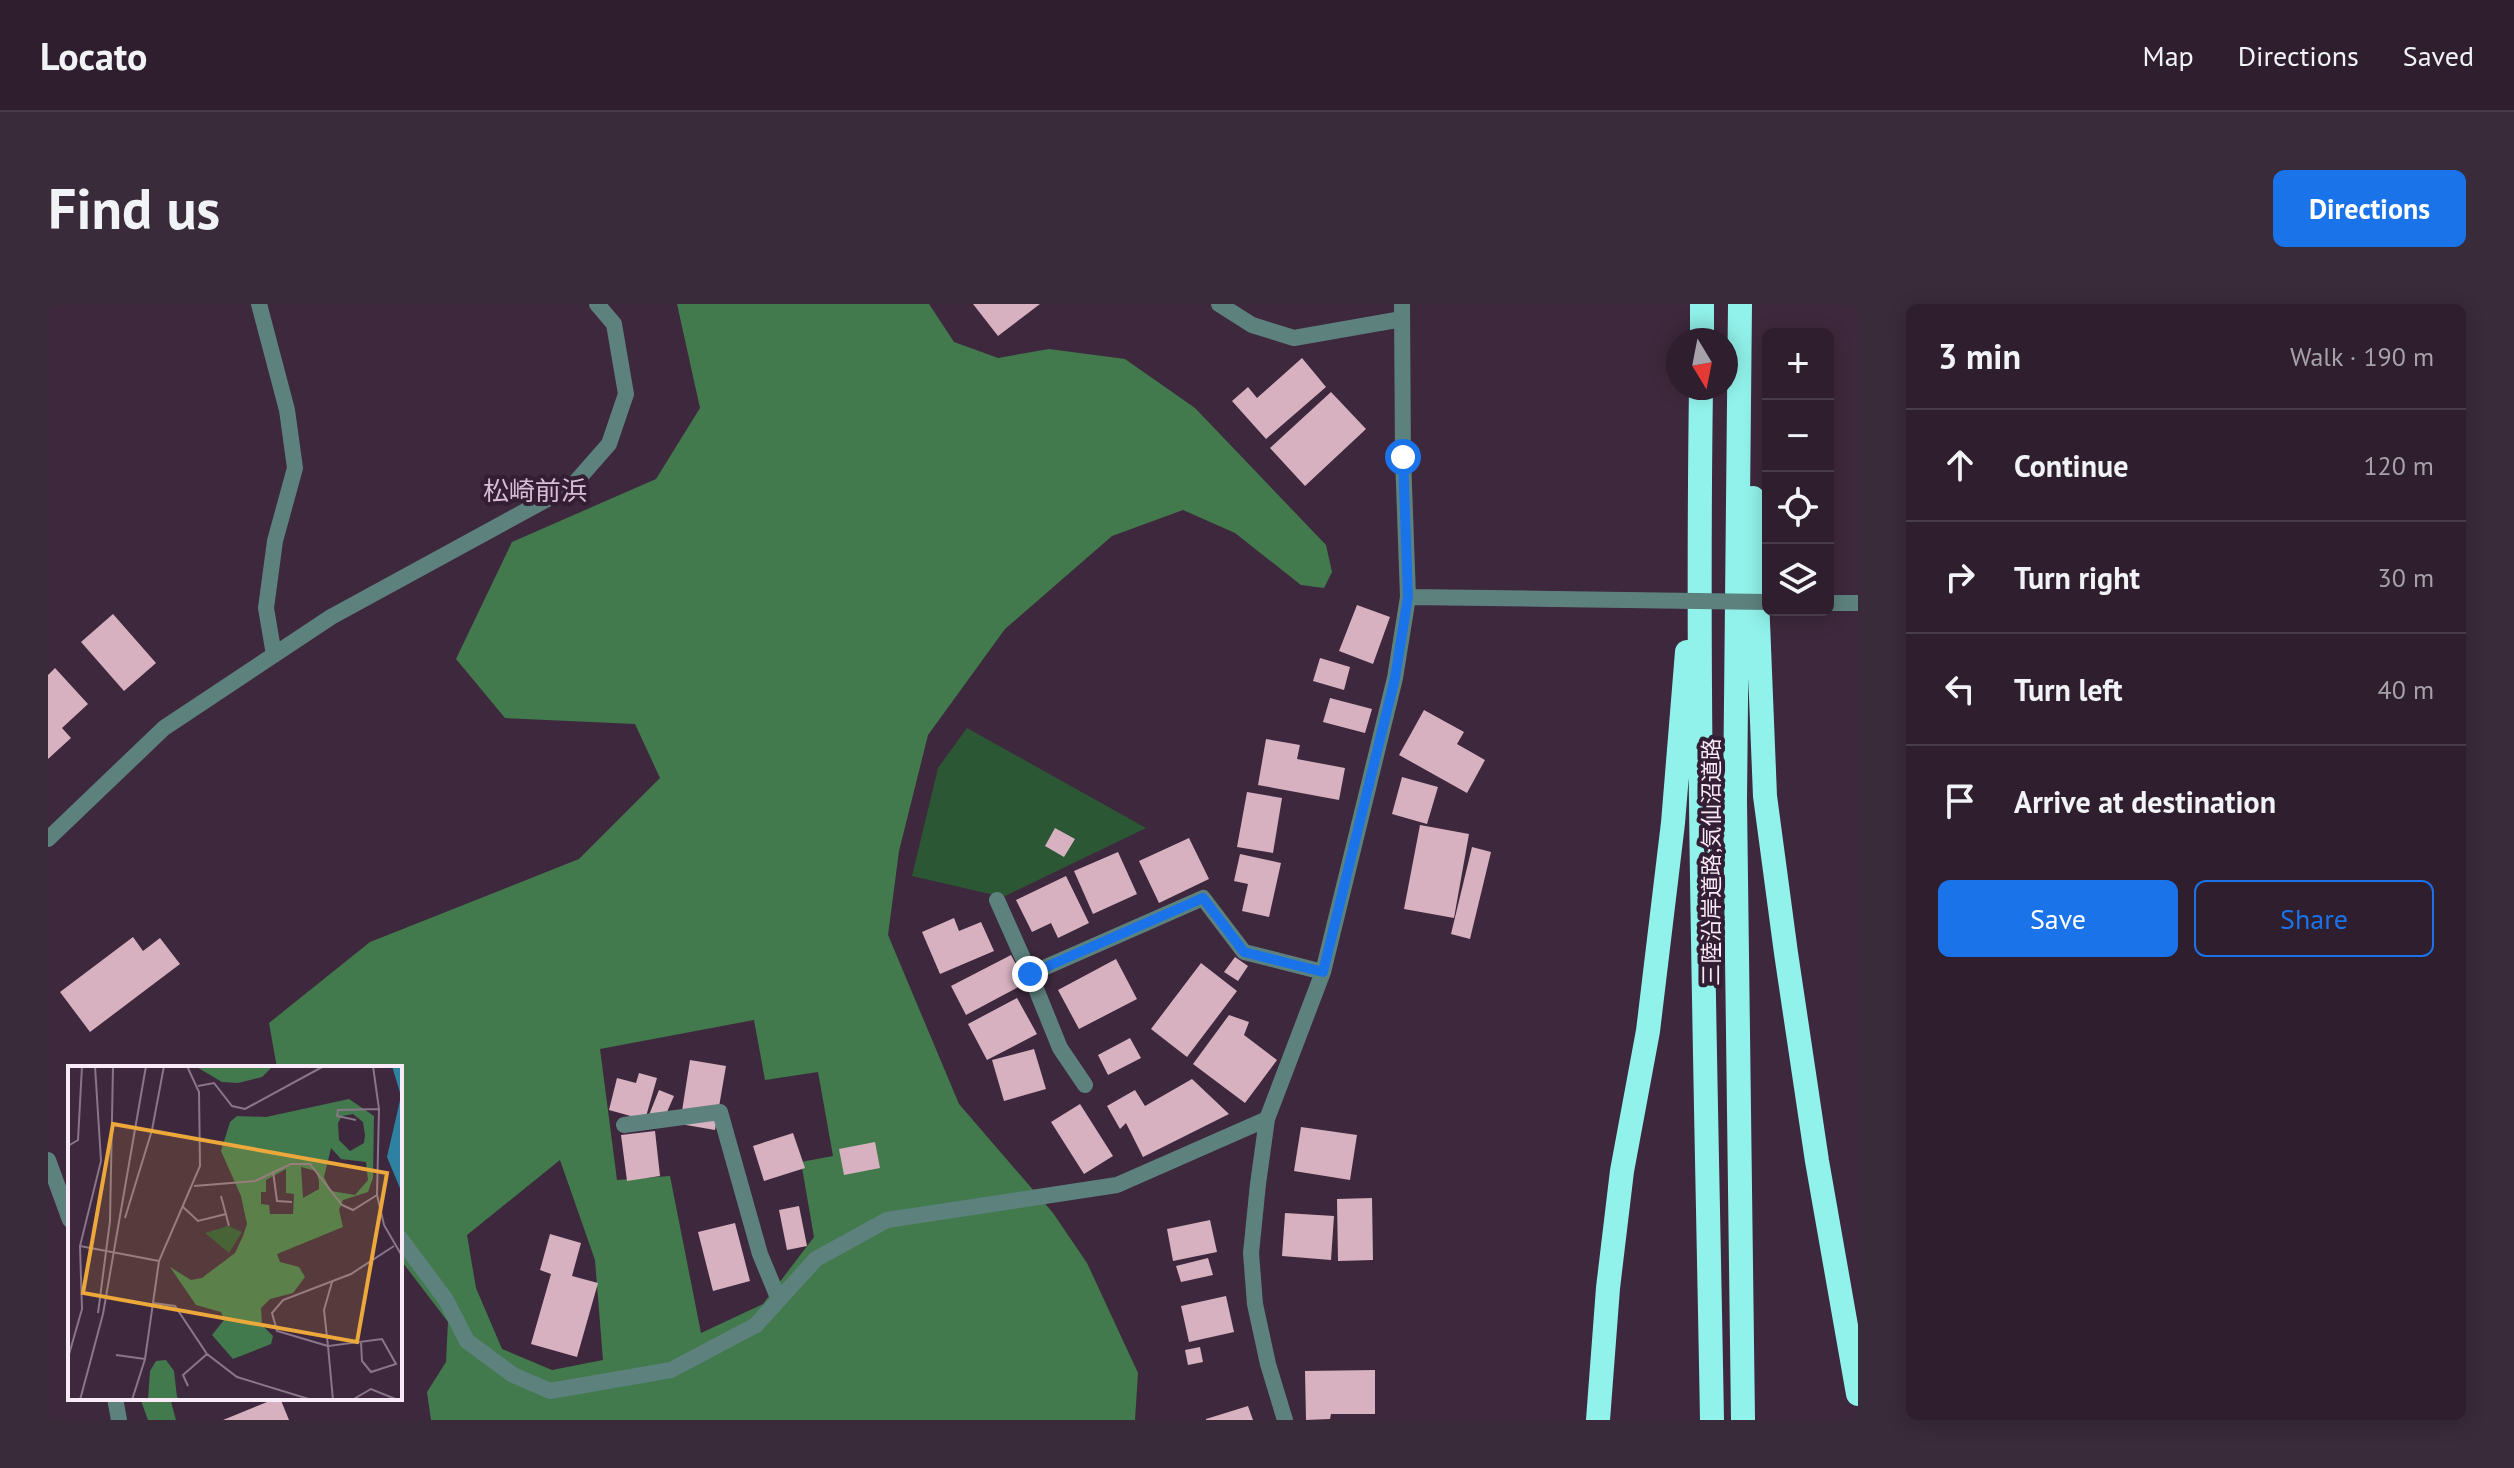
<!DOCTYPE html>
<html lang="en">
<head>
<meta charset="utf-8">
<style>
	body { margin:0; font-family:"PT Sans","Noto Sans JP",sans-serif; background:#3a2b3a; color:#f1f3f6 }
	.controls { position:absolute; right:24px; top:24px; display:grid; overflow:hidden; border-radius:12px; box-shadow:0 4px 20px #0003 }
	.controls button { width:72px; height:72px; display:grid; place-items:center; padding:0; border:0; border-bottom:2px solid #493c4a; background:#2e1e2e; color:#f1f3f6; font:40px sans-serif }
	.compass { position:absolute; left:1618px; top:24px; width:72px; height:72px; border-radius:50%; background:#2e1e2e; box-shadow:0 4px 20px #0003; rotate:170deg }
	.stop { position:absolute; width:24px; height:24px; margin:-18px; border:6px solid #1a73e8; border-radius:50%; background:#fff }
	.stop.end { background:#1a73e8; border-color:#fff; box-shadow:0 2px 8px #0008 }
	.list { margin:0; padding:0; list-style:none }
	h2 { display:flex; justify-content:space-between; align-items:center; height:104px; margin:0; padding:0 32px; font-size:34px }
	h2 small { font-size:26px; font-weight:400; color:#a7a2aa }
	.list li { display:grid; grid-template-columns:52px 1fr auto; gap:24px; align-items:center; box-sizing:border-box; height:112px; padding:0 32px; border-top:2px solid #493c4a }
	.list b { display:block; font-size:30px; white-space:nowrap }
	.list em { font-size:26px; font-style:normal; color:#a7a2aa }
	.actions { display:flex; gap:16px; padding:24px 32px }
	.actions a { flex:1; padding:18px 0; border:2px solid #1a73e8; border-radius:12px; text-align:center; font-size:28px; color:#1a73e8 }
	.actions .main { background:#1a73e8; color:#fff }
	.icon { flex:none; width:44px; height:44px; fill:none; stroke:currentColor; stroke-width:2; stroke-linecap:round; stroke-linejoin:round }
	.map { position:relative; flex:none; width:1810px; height:1116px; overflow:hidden; border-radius:12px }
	header { display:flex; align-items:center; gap:48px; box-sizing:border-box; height:112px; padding:0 40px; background:#2e1e2e; border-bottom:2px solid #493c4a }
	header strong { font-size:38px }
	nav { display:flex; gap:44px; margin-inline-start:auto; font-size:28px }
	.intro { display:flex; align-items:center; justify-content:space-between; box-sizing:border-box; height:192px; padding:0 48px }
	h1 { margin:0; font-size:56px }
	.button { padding:20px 36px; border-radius:12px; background:#1a73e8; color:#fff; font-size:28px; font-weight:700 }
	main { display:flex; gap:48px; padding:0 48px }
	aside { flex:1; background:#2e1e2e; border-radius:12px; box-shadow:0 4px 20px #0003 }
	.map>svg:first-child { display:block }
	.green { fill:#2c5735 }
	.forest { fill:#427a4d; fill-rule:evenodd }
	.building { fill:#d7b1c0 }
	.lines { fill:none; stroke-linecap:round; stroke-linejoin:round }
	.minor { stroke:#5d827e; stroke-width:16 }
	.tertiary { stroke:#5d827e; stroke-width:16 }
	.motorway { stroke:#91f2eb; stroke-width:24 }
	.minor-bridge { stroke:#5d827e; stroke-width:16 }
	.route { stroke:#1a73e8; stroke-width:10 }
	.labels { text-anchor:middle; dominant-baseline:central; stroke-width:8; stroke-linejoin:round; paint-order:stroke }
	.street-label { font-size:22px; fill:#f9eaf8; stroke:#331e33 }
	.quarter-label { font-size:26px; fill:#d9bdd8; stroke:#331e33 }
	.inset-road { fill:none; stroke:#897688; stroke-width:2 }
	.view { fill:#eda83b; fill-opacity:0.15; stroke:#eda83b; stroke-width:4 }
	.inset-edge { fill:none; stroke:#f9eaf8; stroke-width:4 }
</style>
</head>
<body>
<header>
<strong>Locato</strong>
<nav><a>Map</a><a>Directions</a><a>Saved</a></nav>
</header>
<div class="intro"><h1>Find us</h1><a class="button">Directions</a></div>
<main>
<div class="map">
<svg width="1810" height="1116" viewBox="0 0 1810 1116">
	<rect width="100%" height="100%" fill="#3e283d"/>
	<path class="green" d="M919,424L1098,524L955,593L864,572L890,464Z"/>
	<path class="forest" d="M629,0H881L906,38L950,54L1001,45L1077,55L1147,104L1278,241L1284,268L1276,284L1253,281L1187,229L1135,206L1064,232L957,325L880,431L851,547L840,631L911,800L1005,909L1039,959L1090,1069L1087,1116H383L379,1088L398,1058L400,1018L352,955V764H229L221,719L322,638L531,555L612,474L587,420L457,414L408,355L464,238L608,175L652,104ZM706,716L717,776L770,768L785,852L753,858L766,933L715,1000L653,1029L622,872L569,876L552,745ZM512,856L547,956L555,1056L504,1066L454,1045L428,984L419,931Z
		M92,1094H122L128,1116H100Z"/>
	<path class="building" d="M925,0H992L950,32Z
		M1254,54L1278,83L1218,135L1184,97L1200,83L1209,94Z
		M1283,88L1318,125L1257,182L1222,144Z
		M1309,301L1342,313L1325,360L1291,347Z
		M65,310L108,359L76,387L33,338Z
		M1272,354L1302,363L1296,386L1265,377Z
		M7,364L40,400L14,424L23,434L0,455V371Z
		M1282,394L1324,405L1317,429L1275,418Z
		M1376,406L1416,428L1409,440L1437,456L1419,489L1351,451Z
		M1218,435L1252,441L1249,455L1297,464L1291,496L1210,481Z
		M1354,473L1390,483L1379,520L1344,510Z
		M1199,488L1234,494L1225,549L1189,543Z
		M1372,521L1421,530L1406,614L1356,605Z
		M1007,524L1027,535L1016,553L997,542Z
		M1141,534L1161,575L1111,599L1091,557Z
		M1424,543L1443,548L1422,635L1403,630Z
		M1070,548L1089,590L1045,610L1026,567Z
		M1192,550L1233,559L1221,613L1194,607L1200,580L1186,577Z
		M1018,572L1041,619L1010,634L1003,619L984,628L968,596Z
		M906,614L911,627L933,618L946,647L892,670L874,628Z
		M85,633L95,647L112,634L132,660L42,728L12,688Z
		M963,651L978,679L918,711L903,682Z
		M1187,653L1200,662L1190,677L1176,668Z
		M1068,655L1089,695L1031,725L1010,686Z
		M1153,659L1189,687L1139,753L1103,725Z
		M969,694L989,730L939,756L920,720Z
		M1181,711L1201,718L1196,731L1229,756L1197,799L1145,760Z
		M1082,734L1093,754L1060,771L1050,751Z
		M986,745L998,785L956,797L944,756Z
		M642,756L678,762L667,826L632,820Z
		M591,769L609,774L597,816L561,806L569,774L588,779Z
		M1144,775L1181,810L1095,853L1078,819L1072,825L1059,802L1087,786L1097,802Z
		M611,786L626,792L615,817L601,811Z
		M1032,800L1065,852L1036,870L1003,818Z
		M1253,823L1309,831L1302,876L1246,867Z
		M607,827L612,872L579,877L573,831Z
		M745,829L757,864L716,877L705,842Z
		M827,838L832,864L796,871L791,845Z
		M1324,894L1325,956L1290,957L1289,895Z
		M751,902L759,942L739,946L731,906Z
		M1237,909L1286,912L1283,956L1234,952Z
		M1162,916L1169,948L1125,957L1119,925Z
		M687,919L702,977L665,987L650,928Z
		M502,930L533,939L524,972L550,979L529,1053L483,1040L503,970L492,966Z
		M1160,954L1165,971L1133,978L1128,962Z
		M1178,992L1186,1028L1141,1038L1133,1002Z
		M1152,1043L1155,1058L1140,1061L1137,1046Z
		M1327,1066V1110H1283L1282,1115L1258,1116L1257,1067Z
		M229,1094H232L241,1116H175Z
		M1200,1102L1205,1116H1158V1115Z"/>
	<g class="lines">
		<path class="minor" d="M211,0L239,106L247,164L227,237L218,304L226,351
			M1171,0L1204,21L1246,34L1354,15
			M1360,293L1506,295
			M1780,299H1810
			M0,535L116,424L283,313L525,181L561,140L578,90L566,20L549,0
			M949,596L982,670L1012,744L1037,781
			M982,670L1155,594L1196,648L1275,668
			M576,821L672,808L712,950L731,996
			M352,934L398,996L419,1037L465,1071L502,1087L623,1066L708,1021L768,955L839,916L1069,881L1219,815
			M1237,1116L1220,1060L1207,1000L1203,949L1210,880L1219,815L1275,668L1347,374L1360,293L1355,153L1354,0"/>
		<path class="tertiary" d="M0,856L22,916
			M67,1094L71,1116"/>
		<path class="motorway" d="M1692,0L1687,497L1695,1116
			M1654,36V0
			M1653,84C1648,428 1658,772 1664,1116
			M1705,194L1717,492L1738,649L1769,857L1810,1090
			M1550,1116L1560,984L1574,867L1600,727L1625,519L1639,348"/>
		<path class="minor-bridge" d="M1506,295L1720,298"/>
	</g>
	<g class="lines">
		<path class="route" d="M982,670L1155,594L1196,648L1275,668L1347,374L1360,293L1355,153"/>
	</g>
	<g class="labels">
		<g class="street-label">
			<text transform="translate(1663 558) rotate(-90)">三陸沿岸道路;気仙沼道路</text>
		</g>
		<g class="quarter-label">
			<text x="487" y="186">松崎前浜</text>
		</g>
	</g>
	<g transform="translate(20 762)">
		<rect width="334" height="334" fill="#3e283d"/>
		<path d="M160,160L174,166L161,187L137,167Z" fill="#2c5735"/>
		<path d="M127,0H205L194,11L170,17L154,16ZM281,33L306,50L305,112L300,126L275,134L271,144L275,161L209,188L212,196L231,201L237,211L225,227L202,233L193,242L194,259L205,270L203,278L165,293L144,269L156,254L153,246L128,239L102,201L123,214L134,212L167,187L175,170L179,158L173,130L153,85L162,56L169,50L198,51ZM285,48L295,56L297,69L296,77L282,85L271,74L270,57L274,50ZM263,82L273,93L298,96L300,114L287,129L263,125L256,111ZM233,101L248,105L251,115V123L235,132ZM218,103V127L226,128L225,148H202L201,139L193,138V126H198V114ZM98,294L106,305L109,331L115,334H80L82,305L88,295Z" fill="#427a4d" fill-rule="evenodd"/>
		<path d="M324,0H334V127L319,91L333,30Z" fill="#2f81a2"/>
		<path class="inset-road" d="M305,0L311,43L309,129L316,159L334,190M130,20L146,17L164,40L177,43L256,0M288,54L269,50L270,44L311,43M0,80L10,74L14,0M205,105L209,135L224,136M126,120L187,115L223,98H242L274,139L285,144L309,129M153,130L161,160M114,140L130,155L158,148M57,152L84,64L96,0M12,180L91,195M264,216L256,244L260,280L209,265L204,247L215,234L283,208L326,180M85,237L107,240L139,288L169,311L244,334M30,247L42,155L45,0M48,289L77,293M0,292L14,243L12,180L33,95L27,0M120,320L115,309L139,288M12,334L35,248L78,0M64,334L77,293L91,195L132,100L131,26L119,0M265,334L260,280L314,273L328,298L303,306L294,295L293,276M284,334L303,323L330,334"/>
		<path class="view" d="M45,58L319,107L289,276L15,227Z"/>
		<rect width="334" height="334" class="inset-edge"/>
	</g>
</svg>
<div class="controls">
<button>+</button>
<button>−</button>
<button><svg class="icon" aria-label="locate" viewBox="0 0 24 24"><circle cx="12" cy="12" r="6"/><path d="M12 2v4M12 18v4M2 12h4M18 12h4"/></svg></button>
<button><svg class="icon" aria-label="layers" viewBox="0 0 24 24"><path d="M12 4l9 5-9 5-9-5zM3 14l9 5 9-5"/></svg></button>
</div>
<svg class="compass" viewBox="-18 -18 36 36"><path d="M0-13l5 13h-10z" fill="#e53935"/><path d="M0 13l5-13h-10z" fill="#a7a2aa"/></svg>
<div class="stop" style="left:1355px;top:153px"></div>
<div class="stop end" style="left:982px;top:670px"></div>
</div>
<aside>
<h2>3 min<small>Walk · 190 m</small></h2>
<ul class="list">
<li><svg class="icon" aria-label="ahead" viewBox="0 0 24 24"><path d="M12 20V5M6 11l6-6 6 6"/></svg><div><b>Continue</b></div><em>120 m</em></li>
<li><svg class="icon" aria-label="right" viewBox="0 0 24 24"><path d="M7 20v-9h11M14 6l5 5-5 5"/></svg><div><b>Turn right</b></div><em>30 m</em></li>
<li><svg class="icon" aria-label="left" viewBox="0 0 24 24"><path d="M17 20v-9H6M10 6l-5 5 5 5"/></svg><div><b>Turn left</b></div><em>40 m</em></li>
<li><svg class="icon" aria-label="arrive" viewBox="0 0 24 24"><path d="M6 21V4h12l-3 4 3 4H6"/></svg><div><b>Arrive at destination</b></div></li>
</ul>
<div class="actions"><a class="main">Save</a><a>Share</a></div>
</aside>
</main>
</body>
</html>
